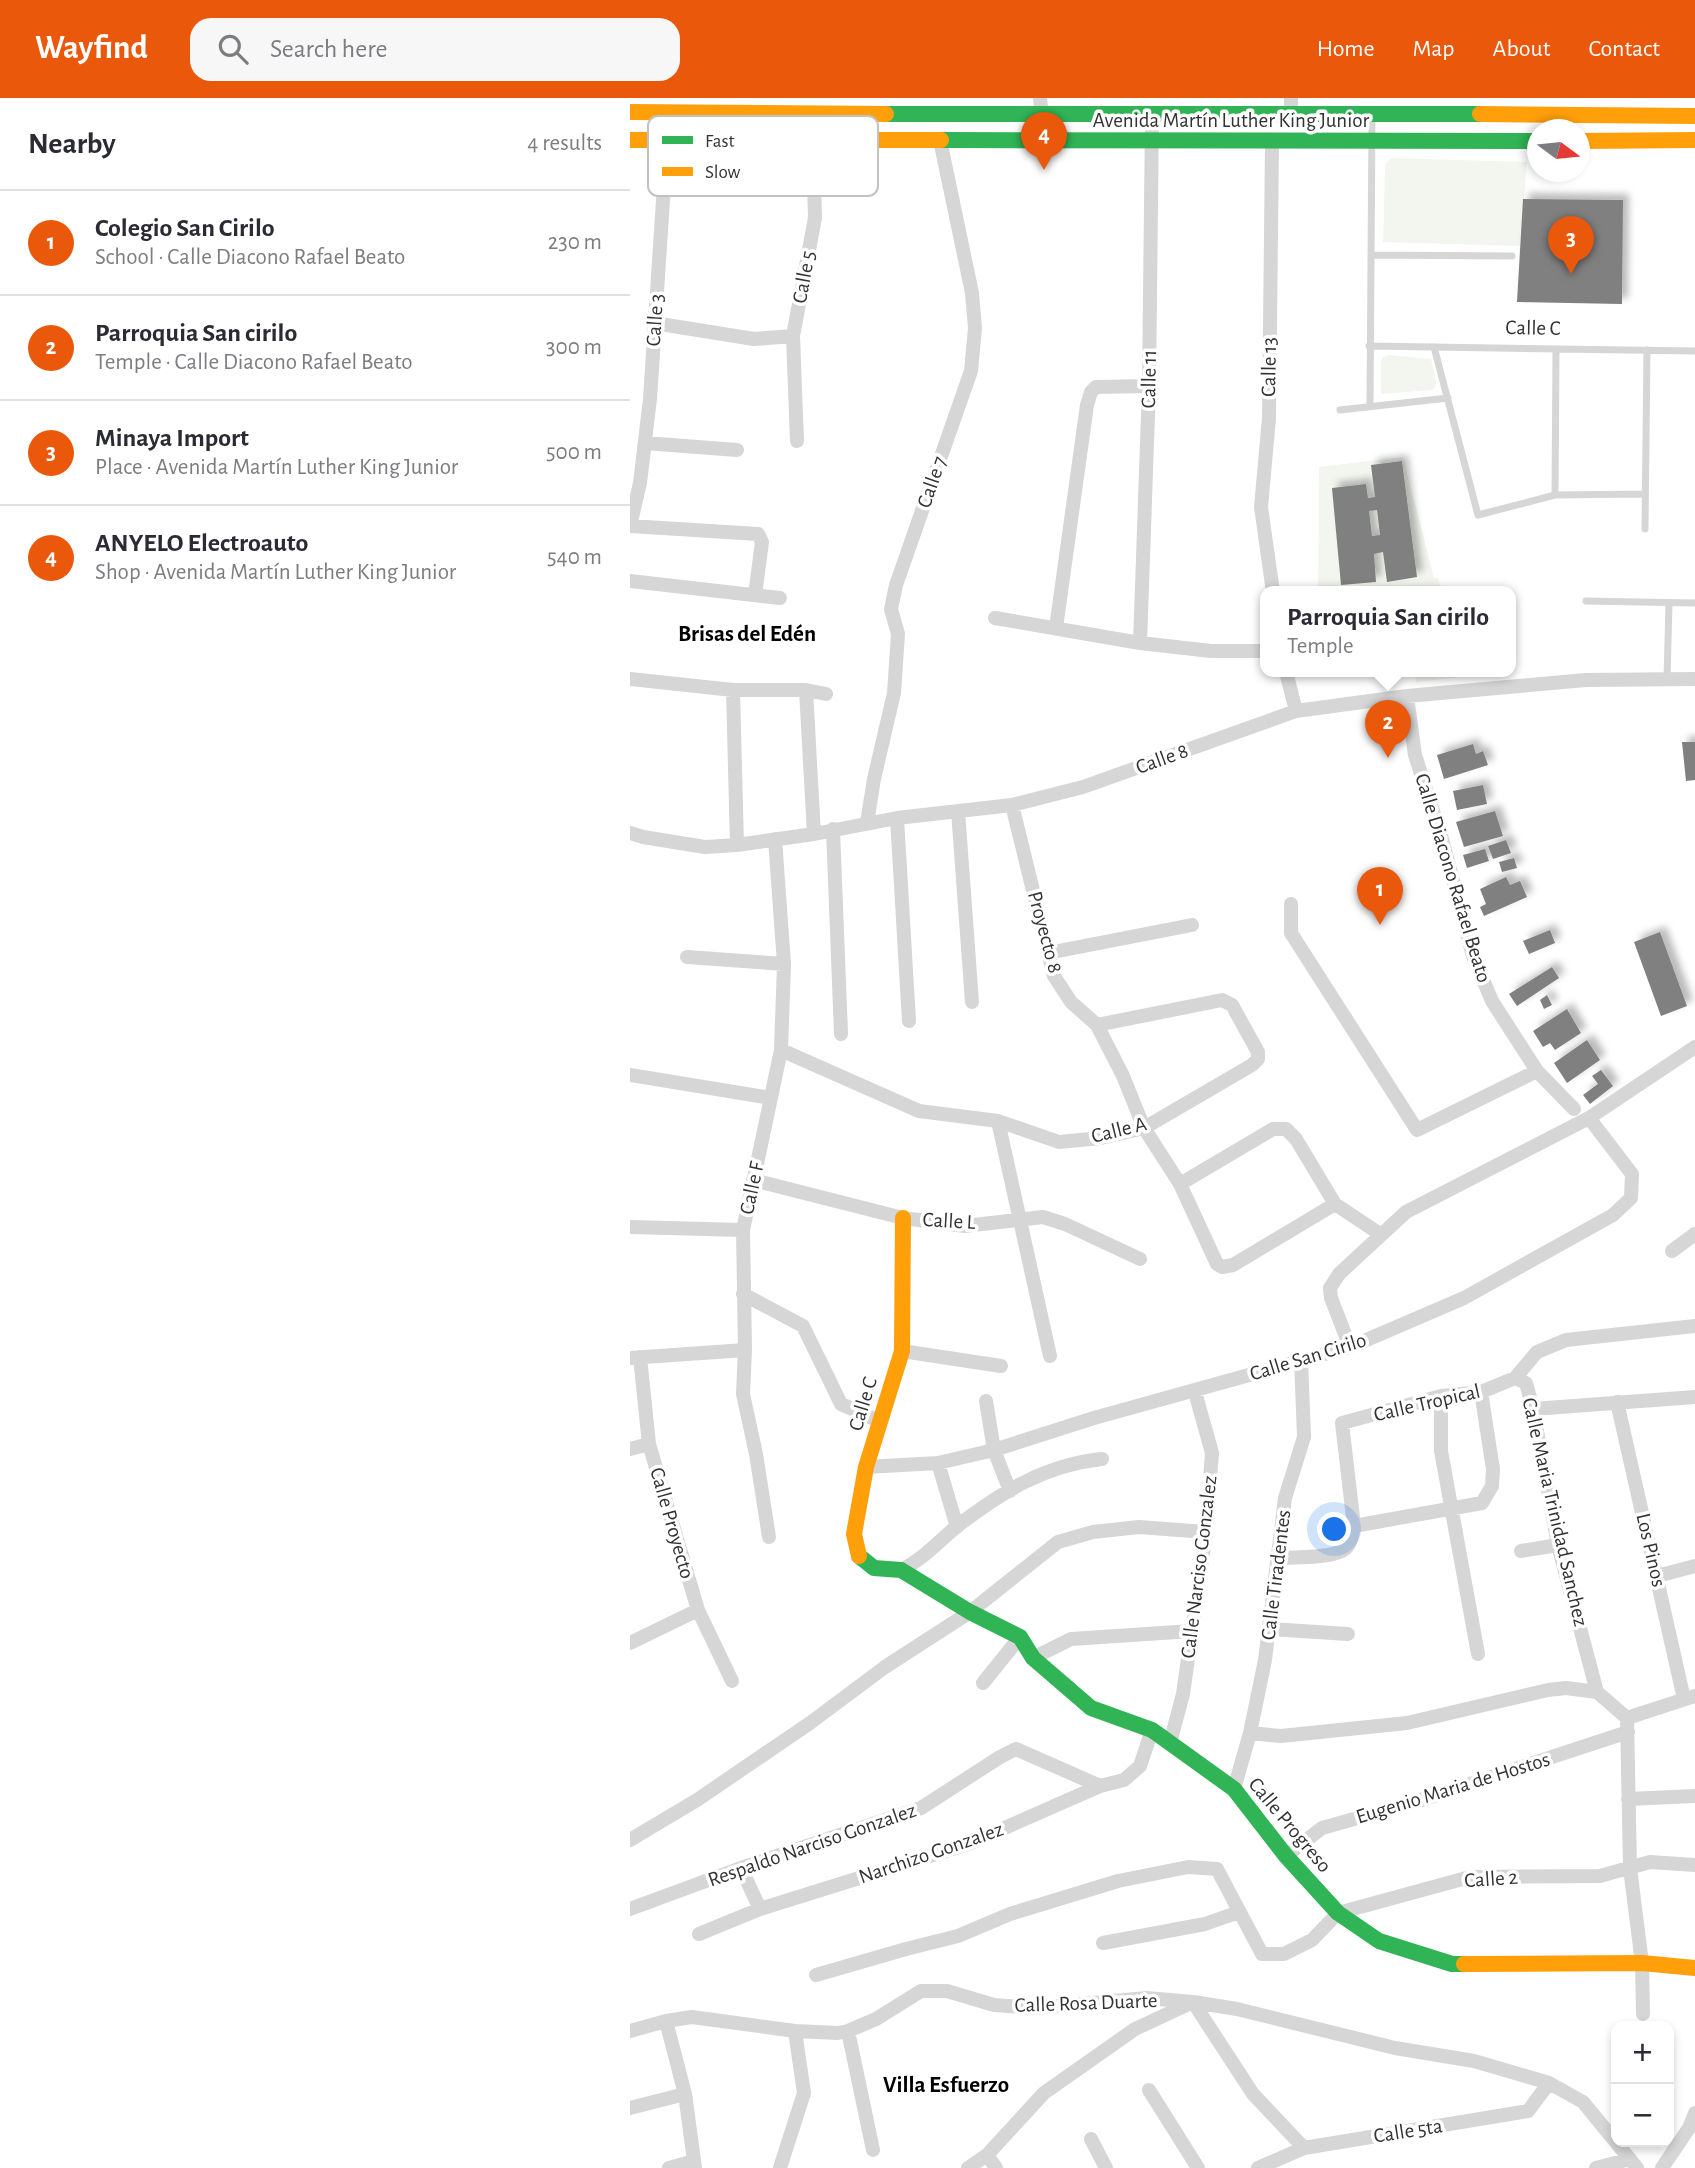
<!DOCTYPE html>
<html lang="en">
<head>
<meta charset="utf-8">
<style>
	body { margin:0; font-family:"Alegreya Sans",sans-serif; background:#f7f7f7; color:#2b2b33 }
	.controls { position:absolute; right:21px; bottom:21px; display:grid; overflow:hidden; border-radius:14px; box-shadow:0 4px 10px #0003 }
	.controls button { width:63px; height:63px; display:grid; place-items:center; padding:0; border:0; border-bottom:2px solid #e1e1e2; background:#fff; color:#2b2b33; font:35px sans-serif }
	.compass { position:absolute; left:897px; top:21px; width:63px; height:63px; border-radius:50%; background:#fff; box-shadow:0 4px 10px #0003; rotate:105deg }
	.you { position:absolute; left:705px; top:1432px; width:24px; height:24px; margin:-18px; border:5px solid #fff; border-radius:50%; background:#1a73e8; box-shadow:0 0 0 10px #1a73e833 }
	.badge { display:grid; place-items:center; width:46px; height:46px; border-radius:50%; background:#ea580c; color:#fff; font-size:23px; font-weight:700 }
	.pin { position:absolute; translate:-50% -58px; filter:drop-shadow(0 2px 4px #0008) }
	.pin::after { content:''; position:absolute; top:37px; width:24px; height:21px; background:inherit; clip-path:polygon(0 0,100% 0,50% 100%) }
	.popup { position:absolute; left:630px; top:488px; width:256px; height:91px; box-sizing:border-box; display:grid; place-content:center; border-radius:14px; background:#fff; filter:drop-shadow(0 2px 5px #0005); font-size:23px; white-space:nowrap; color:#7c7c81 }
	.popup b { font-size:26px; color:#2b2b33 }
	.popup::after { content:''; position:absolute; left:50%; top:100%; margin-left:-14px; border:14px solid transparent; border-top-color:#fff }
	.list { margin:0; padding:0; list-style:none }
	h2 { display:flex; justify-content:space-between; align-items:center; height:91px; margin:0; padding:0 28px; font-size:30px }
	h2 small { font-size:23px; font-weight:400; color:#7c7c81 }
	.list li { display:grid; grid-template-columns:46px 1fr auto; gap:21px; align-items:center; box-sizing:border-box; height:105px; padding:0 28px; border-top:2px solid #e1e1e2 }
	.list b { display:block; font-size:26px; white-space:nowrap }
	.list p { margin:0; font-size:23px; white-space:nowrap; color:#7c7c81 }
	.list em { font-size:23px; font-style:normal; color:#7c7c81 }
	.icon { flex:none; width:38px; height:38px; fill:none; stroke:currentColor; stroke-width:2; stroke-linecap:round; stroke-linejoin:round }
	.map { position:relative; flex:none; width:1065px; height:2070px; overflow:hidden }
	header { display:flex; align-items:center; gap:42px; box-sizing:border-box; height:98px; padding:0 35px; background:#ea580c; color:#fff }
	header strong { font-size:33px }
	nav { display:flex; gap:38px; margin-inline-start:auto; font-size:24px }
	.search { width:490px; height:63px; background:#f7f7f7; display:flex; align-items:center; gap:18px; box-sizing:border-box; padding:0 24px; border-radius:21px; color:#7c7c81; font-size:26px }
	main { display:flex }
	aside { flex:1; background:#fff }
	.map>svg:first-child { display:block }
	.green { fill:#f2f6ee }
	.building { fill:#808080; fill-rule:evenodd; filter:url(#shadow) }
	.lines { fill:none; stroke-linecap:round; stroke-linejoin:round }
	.lane { stroke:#d6d6d6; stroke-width:7 }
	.street { stroke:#d6d6d6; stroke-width:14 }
	.fast { stroke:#30b455; stroke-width:16 }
	.slow { stroke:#ff9f0a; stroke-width:16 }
	.labels { text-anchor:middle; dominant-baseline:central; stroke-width:7; stroke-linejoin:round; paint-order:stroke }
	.street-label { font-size:21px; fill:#323232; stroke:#fff }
	.neighbourhood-label { font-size:23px; font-weight:bold; fill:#000; stroke:#fff }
	.key { fill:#fff; stroke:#c2c2c2; stroke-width:2 }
	.key-label { font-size:19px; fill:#323232 }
</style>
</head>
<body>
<header>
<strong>Wayfind</strong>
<div class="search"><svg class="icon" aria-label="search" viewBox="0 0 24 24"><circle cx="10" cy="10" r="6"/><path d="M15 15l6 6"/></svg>Search here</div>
<nav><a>Home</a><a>Map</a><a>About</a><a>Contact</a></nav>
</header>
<main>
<aside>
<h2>Nearby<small>4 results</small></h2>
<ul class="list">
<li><span class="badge">1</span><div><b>Colegio San Cirilo</b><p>School · Calle Diacono Rafael Beato</p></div><em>230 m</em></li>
<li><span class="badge">2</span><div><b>Parroquia San cirilo</b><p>Temple · Calle Diacono Rafael Beato</p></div><em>300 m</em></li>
<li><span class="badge">3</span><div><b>Minaya Import</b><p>Place · Avenida Martín Luther King Junior</p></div><em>500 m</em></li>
<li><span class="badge">4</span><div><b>ANYELO Electroauto</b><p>Shop · Avenida Martín Luther King Junior</p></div><em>540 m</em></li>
</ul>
</aside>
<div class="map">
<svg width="1065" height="2070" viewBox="0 0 1065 2070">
	<defs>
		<filter id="shadow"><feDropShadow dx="6" dy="-6" stdDeviation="3.5" flood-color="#0004"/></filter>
	</defs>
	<rect width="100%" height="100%" fill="#fff"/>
	<path class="green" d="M761,60L897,64L890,148L753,144L755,70L756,65Z
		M759,257L801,261L806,284L805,290L800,292L751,296V264L753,259Z
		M773,359L804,480H808L812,494H774L773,489L731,494H688L689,369Z
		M785,574H838L839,578L786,584Z"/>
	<path class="building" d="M893,101L993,102L992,206L887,204Z
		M772,363L787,479L757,484L753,454L744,456L746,484L711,487L702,390L736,386L738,400L745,399L741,367ZM747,412L750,437L742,438L739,413Z
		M1052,644H1065V682L1056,683Z
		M843,646L846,656L853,653L858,667L814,681L807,657Z
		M853,687L857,706L827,712L823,693Z
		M865,713L873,738L834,749L826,724Z
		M876,742L881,755L863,761L858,748Z
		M855,751L859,763L837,770L833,757Z
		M884,760L887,770L872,774L869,764Z
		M876,779L880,787L890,783L897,799L854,818L850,809L856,806L850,791Z
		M920,832L925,845L899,856L893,843Z
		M1030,834L1057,908L1031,918L1004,844Z
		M922,869L929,880L887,908L879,896Z
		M917,897L922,907L914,911L910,902Z
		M937,911L951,935L925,952L920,945L913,949L903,933Z
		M957,942L970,962L937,985L924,965Z
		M971,972L983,988L960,1006L953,997L968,986L962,978Z"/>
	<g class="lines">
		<path class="lane" d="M741,157L882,158
			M739,248L1065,253
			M804,249L848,417L925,397L1014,396
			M740,308L742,19
			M710,312L818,300
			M925,397L926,252
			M1015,431L1017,252
			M956,503L1065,505
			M1037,581L1039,505"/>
		<path class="street" d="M410,0L412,18L437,42
			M661,18V0
			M642,44L639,320L631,409L643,494
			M24,225L124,241L163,238
			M167,343L163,238L185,120L182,15
			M15,345L107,352
			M0,428L10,385L20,301L37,41L36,14
			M0,428L128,436L132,444L125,497
			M0,483L150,500
			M365,520L510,545L581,553H636
			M426,530L457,307L461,294L466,289L519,288
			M510,545L519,288L522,17
			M656,574L666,613
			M0,581L103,592H176L196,596
			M103,592L107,747
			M176,592L184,736
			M382,707L424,878L441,904L467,927L493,978L514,1030L550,1086L587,1166L592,1169L603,1167L705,1106
			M328,713L342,904
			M267,720L279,923
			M237,725L244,681L264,595L268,536L261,511L266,487L341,273L345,230L342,195L310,42
			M203,731L211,936
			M0,735L13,739L75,749L107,747L184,736L267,720L382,707L453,689L666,613L777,598L956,582L1065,581
			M661,806V835L787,1032L907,973L862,903L843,858L812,741L785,657L777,598
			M418,855L562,827
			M57,859L154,866
			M151,952L289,1013L368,1023L429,1044L471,1040L514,1030L622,967L628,961V954L602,907L592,902L467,927
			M907,973L944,1011
			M0,977L141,1000
			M368,1023L420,1258
			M123,1082L273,1120L335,1128L413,1119L435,1126L510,1161
			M550,1086L643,1031H656L666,1041L705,1106L750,1136
			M0,1129L113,1132
			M1042,1153L1065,1136
			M113,1196L173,1228L211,1306L249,1323
			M720,1249L701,1200L700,1190L709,1176L776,1114L959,1020L1065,949
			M272,1253L371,1268
			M10,1259L19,1346L68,1512L102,1583
			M0,1260L115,1252
			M885,1280L896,1285L903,1311L928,1447L967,1594L997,1620L1000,1770L1012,1865L1013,1916
			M811,1298V1353L848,1556
			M356,1303L364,1352L380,1393
			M987,1304L1054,1601
			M903,1311L1065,1299
			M0,1351L19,1346
			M308,1365L327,1429
			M236,1369L308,1365L364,1352L464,1320L720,1249L834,1200L983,1117L1001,1100L1002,1076L959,1020
			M724,1428L852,1405L862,1388L863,1371L851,1294
			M139,1439L126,1356L113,1296L115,1252L113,1132L151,952L154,866L145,741
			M891,1453L928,1447
			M647,1460C663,1459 708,1461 717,1449C722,1443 723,1434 724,1428L712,1325L811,1298L851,1294L885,1280L907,1254L936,1242L1065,1228
			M271,1472C292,1462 308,1444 326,1429C372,1394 414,1367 472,1361
			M1027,1478L1065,1468
			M640,1531L718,1536
			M0,1545L68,1512
			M403,1560L441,1541L562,1533
			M353,1585L390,1539
			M997,1620L1065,1598
			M620,1635L651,1638L777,1625L918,1592L936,1590L967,1594
			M540,1645L553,1596L562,1533L576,1434L582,1355L565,1294
			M604,1691L620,1635L635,1562L655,1400L674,1339L671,1262
			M998,1701L1065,1698
			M0,1742L67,1702L180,1625L255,1569L340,1514L428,1444L463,1434L509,1429L576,1434
			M656,1758L692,1730L788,1703L998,1634
			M111,1770L130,1811L338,1746L470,1688L494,1682L510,1668L522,1632
			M0,1811L111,1770L291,1710L370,1659L386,1651L470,1688
			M69,1836L130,1811
			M473,1845L575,1826L609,1814
			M186,1877L276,1851L328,1838L380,1816L488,1783L558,1769L587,1771L632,1856H654L682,1842L708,1815L840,1779L970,1778L1020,1764L1065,1767
			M36,1923L55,1996L65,2070
			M0,1933L36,1923L62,1919L165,1933L208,1935L218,1933L246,1921L291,1893H317L364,1907L407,1910L517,1900L563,1904L607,1911L765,1950L844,1963L919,1985L953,2004L1007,2070
			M218,1933L243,2052
			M519,1992L568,2070
			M0,2010L55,1996
			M461,2041L476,2070
			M357,2057L366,2070
			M39,2070L64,2063
			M150,2070L174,1995L165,1933
			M338,2070L357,2057L414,1995L505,1931L563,1904L623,1996L674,2050
			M628,2070L674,2050L898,2013L919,1985
			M966,2070L1000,2061
			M1032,2070L1059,2030L1065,2015"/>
		<path class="fast" d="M256,16H850
			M311,42L908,43
			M229,1458L244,1470L271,1472L340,1514L390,1539L403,1560L461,1610L522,1632L604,1691L656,1758L708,1815L749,1843L822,1866H834"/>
		<path class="slow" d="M0,14L256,16
			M850,16L1065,18
			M0,42H311
			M950,43L1065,42
			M229,1458L224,1436L236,1369L272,1253L273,1120
			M834,1866L1012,1865L1065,1870"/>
	</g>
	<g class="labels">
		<g class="street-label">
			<text x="601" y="22">Avenida Martín Luther King Junior</text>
			<text transform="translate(174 179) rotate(-80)">Calle 5</text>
			<text transform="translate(25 222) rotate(-86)">Calle 3</text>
			<text transform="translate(903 230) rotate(1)">Calle C</text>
			<text transform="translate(639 269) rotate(-89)">Calle 13</text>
			<text transform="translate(519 281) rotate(-89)">Calle 11</text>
			<text transform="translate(302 384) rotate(-71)">Calle 7</text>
			<text transform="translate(532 661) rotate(-20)">Calle 8</text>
			<text transform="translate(823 780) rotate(73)">Calle Diacono Rafael Beato</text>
			<text transform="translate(415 834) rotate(75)">Proyecto 8</text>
			<text transform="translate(489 1032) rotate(-14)">Calle A</text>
			<text transform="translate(122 1090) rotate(-78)">Calle F</text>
			<text transform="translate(319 1123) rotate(3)">Calle L</text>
			<text transform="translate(678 1259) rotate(-17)">Calle San Cirilo</text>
			<text transform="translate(797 1305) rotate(-13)">Calle Tropical</text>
			<text transform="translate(233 1306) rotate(-73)">Calle C</text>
			<text transform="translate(925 1414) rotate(77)">Calle Maria Trinidad Sanchez</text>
			<text transform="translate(42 1425) rotate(74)">Calle Proyecto</text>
			<text transform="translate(1021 1452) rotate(77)">Los Pinos</text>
			<text transform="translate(569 1469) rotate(-83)">Calle Narciso Gonzalez</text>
			<text transform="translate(646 1477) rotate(-83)">Calle Tiradentes</text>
			<text transform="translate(823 1690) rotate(-17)">Eugenio Maria de Hostos</text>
			<text transform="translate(660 1727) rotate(50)">Calle Progreso</text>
			<text transform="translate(182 1747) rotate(-19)">Respaldo Narciso Gonzalez</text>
			<text transform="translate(301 1755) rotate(-19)">Narchizo Gonzalez</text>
			<text transform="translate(861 1781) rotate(-4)">Calle 2</text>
			<text transform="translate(456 1905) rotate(-2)">Calle Rosa Duarte</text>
			<text transform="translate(778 2033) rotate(-9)">Calle 5ta</text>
		</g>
		<g class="neighbourhood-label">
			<text x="117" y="536">Brisas del Edén</text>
			<text x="316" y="1987">Villa Esfuerzo</text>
		</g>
	</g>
	<rect x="18" y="18" width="230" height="80" rx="10" class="key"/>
	<rect x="32" y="38" width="31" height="8" fill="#30b455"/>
	<rect x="32" y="69" width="31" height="9" fill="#ff9f0a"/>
	<g class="key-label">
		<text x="75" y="49">Fast</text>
		<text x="75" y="80">Slow</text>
	</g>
</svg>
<div class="controls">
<button>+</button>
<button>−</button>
</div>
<svg class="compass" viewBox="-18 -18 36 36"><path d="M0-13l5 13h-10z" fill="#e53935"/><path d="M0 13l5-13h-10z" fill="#7c7c81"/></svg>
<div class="you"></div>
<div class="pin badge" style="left:750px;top:827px">1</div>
<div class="pin badge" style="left:758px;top:660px">2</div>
<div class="popup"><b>Parroquia San cirilo</b>Temple</div>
<div class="pin badge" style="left:941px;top:176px">3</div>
<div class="pin badge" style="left:414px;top:72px">4</div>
</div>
</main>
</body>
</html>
